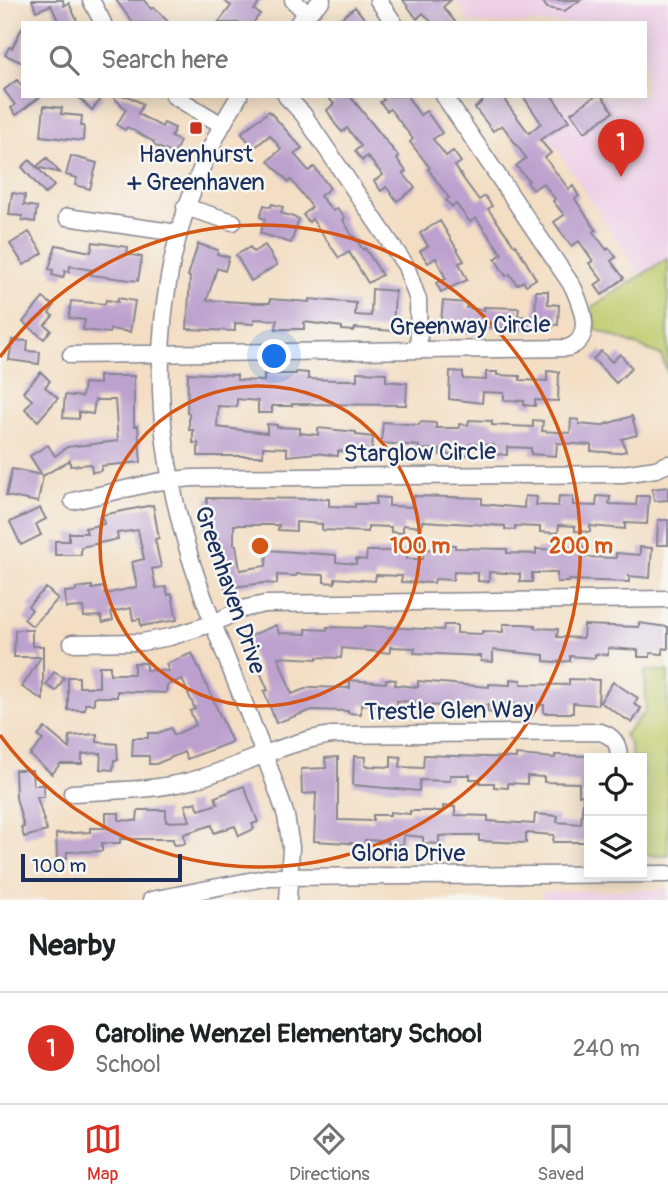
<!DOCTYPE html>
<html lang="en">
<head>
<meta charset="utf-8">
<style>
	body { margin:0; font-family:Pangolin,sans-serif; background:#f6f6f6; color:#202124 }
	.controls { position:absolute; right:21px; bottom:21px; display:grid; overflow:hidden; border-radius:0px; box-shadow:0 4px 18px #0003 }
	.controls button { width:63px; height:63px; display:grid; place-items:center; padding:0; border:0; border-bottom:2px solid #e0e0e0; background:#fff; color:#202124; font:35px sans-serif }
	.scale { position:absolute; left:21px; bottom:18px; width:161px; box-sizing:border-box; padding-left:7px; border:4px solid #1b2f5e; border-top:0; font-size:19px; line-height:24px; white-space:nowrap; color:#1b2f5e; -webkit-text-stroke:5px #f6f6f2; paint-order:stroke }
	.you { position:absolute; left:275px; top:357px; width:24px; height:24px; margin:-18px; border:5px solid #fff; border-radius:50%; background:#1a73e8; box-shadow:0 0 0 10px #1a73e833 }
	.badge { display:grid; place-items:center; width:46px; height:46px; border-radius:50%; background:#d93025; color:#fff; font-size:23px; font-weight:700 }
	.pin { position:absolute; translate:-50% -58px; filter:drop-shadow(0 2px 4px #0008) }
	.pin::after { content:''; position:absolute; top:37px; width:24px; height:21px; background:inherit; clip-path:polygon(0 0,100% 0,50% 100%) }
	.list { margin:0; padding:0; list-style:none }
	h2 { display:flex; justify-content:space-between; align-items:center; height:91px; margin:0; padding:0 28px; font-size:30px }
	h2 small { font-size:23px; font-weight:400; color:#757577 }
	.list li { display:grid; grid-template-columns:46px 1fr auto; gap:21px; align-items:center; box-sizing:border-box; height:112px; padding:0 28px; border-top:2px solid #e0e0e0 }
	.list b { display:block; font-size:26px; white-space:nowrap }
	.list p { margin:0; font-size:23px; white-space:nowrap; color:#757577 }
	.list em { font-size:23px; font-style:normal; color:#757577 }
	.icon { flex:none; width:38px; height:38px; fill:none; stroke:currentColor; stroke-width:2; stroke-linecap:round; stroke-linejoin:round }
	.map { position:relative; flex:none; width:668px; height:900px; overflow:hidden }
	.search { position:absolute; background:#fff; box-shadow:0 4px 18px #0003; left:21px; right:21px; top:21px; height:77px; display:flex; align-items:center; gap:18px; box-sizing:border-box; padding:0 24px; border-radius:0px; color:#757577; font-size:26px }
	.sheet { height:203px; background:#fff }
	nav { display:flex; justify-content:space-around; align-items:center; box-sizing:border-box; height:98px; border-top:2px solid #e0e0e0; background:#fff; font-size:19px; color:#757577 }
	nav a { display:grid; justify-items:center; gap:4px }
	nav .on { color:#d93025 }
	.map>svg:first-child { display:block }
	.built { fill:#eed0e7 }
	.green { fill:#bfcc6e; stroke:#6d7e66; stroke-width:2 }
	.building { fill:#bca0ce }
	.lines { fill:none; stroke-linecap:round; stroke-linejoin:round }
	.minor-casing { stroke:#878690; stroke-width:19 }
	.minor { stroke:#fff; stroke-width:16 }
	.ring { fill:none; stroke:#d45514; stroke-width:3.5 }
	.poi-dot { fill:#c8321e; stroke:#f6f6f2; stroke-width:2.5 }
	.labels { text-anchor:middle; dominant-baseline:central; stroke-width:5; stroke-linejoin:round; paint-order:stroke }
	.poi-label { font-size:24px; fill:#1b2f5e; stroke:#f6f6f2 }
	.street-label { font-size:24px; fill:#1b2f5e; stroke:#f6f6f2 }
	.centre { fill:#d45514; stroke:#f6f6f2; stroke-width:3.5 }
	.ring-label { font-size:21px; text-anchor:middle; font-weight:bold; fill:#d45514; stroke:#f6f6f2; stroke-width:5; stroke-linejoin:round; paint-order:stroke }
</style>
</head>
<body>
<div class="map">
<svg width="668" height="900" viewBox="0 0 668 900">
	<rect width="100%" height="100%" fill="#f6f6f2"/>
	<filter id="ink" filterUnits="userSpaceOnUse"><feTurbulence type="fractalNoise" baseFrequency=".0143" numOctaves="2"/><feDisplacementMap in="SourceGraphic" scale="14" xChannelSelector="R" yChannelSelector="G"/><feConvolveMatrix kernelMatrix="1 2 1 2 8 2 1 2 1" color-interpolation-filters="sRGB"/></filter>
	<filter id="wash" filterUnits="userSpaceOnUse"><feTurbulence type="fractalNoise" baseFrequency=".00686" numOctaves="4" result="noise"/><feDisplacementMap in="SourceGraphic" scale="28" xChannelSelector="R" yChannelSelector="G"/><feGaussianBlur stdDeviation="1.57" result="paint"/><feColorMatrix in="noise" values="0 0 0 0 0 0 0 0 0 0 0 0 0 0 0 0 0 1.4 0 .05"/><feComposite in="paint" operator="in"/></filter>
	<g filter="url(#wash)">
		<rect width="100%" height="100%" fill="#f3dec3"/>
		<path class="built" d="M456,0H668V258L641,276L521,96H645V23H471Z
			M668,889V900H542L543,892Z"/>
		<path class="green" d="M668,258V374L661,355L595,329L592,307Z
			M645,671H668V856L642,855V758H632L630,744L624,735L646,711Z"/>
		<g id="blocks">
			<path class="building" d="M32,0H63L64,6L69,3L78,23H59L51,5L36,11Z
				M116,0H144L151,9L154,7L169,23H133Z
				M223,0H262L254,10L260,14L253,23H218L231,6Z
				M403,0H451L443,7L456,23H432L423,13L417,19Z
				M542,0H581L564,11L547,8Z
				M355,7L368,23H335Z
				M23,26V63L5,55L9,47L12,48Z
				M17,80L23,88V96H41L16,115L11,108L15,105L4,90Z
				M77,96H104L92,110Z
				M112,96H128L143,104L138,114L162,127L164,123L175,128L171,137L180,141L174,154L153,145L154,142L127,127L125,130L117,125L126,109Z
				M327,96H350L399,157L397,159L406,171L403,173L415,188L397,201L386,187L381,191L374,181L383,175L367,156L362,161L355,151L361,146L347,128L342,132L335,124L327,110L334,104Z
				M381,96H407L420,115L426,111L442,133L433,139L446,156L453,151L461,162L455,166L465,181L479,200L485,196L492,206L488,209L515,246L516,245L536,279L526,285L523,281L517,285L510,274L506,276L495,259L502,254L476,218L470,222L456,204L452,207L446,200L449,198L428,169L430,168L410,142L413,139L390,109L387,111L380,102L384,100Z
				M478,96H511L505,101L529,133L541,123L523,96H552L569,121L540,140L551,153L545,158L569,189L573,186L579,196L575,199L596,230L593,232L607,250L609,248L616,257L611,261L624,278L602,295L595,285L602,280L589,263L593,261L579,241L571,246L554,222L564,215L553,201L555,199L543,183L533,190L527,182L529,181L516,166L526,158L502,125L493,131L475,108L483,101Z
				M595,96H602L613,112L585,132L571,113Z
				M44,106L62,108L61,114L82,116L81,126H84L83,141L41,136Z
				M269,111L302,148L294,154L309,171L314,167L330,188L320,196L333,211L337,208L345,218L343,220L353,237L354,236L363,250L365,248L382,275L368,283L349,252L339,258L312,219L309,222L303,215L312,207L291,180L289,182L268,161L281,149L270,135L254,148L241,133Z
				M71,156L97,163L90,189L75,185L77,178L66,175Z
				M47,158L60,173L37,167L54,186L45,194L22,167L30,160L36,167Z
				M12,193L25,195L24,205L37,207L35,222L22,220V216L9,215Z
				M272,204L283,207L281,213L299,219L291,243L260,233L265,219L260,217L264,205L271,207Z
				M440,221L464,261L459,263L467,280L441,292L436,283L446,279L436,258L428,263L420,251L428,246L420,233Z
				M29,232L43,253L24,265L10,244Z
				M93,242L128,247L127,254L142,257L138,281L91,275L92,270L70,266L69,272L65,271L63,278L52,275L53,270L49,269L56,245L91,252Z
				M198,244L218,250L217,254L229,257L225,271L217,268L207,300L258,303H270V299L309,302V299L356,303L355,315L371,316L372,289L395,291L393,331L355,328L354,331L342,330V327L304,322V329H276L277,320L254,319V324L235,323V331L187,329L190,277L188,276Z
				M265,245L277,265L251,281L236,255L250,247L253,252Z
				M536,291H548V304L559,305L558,325L542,324L541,328L518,329L480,327L479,335L440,331L443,301L467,303L466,308L484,310V307L519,308L518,316L535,317Z
				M43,298L54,306L49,313L53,316L45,325L51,330L44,339L23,322Z
				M118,298L135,301L130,332L110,329L109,333L83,330L85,320L69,318L71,301L105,304L106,300L118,302Z
				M12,340L28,341L27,351L40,352L39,364L9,360Z
				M601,351L612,362L620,354L632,368L616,383L593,359Z
				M450,371L463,372V379L486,380V372H497V375L520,376V380L547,381V371L559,372L558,401L535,400V406L524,405V401L504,400V393L483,392L482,403L449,399Z
				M41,372L50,381L45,387L58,398L38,421L25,409L32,400L23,392Z
				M296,372L308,373V379L335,380H357V372L386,373V381L407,383L406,405L292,404V406H272V413H258V401L237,399V407L218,406L217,427L267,433V424L277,425V427L300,428V433L318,435V428L356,432V435L373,437L371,455L338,451V456L316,453L287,456V448L263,447V456H198V443H193V430H189V413H187L188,373L237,375V380L264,381V374H296Z
				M99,376H134V426H138L141,462L101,466V471L92,472L91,464L70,466V460L43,476L38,502L6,496L12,469L42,475L30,456L48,445L55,456L67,447L118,441L115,400H95L93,414L79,412V419L63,418L65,395L82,397L84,383L99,384Z
				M632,416L637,435L622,439L626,451L618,453L591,451V445L557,443L556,456L531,454V448L507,447V455L494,454V445L471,444L470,455H440V450L419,449V446L381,443L383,422L419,425L420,422L436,423V428H459V424L468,425L469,420L492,421V425L533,427V420L543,421L542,431L570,433L571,419L579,420V424L600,426Z
				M668,487V500L654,501L652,489Z
				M414,496L482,498V504L524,508L525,496L537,497L536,505L558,506L559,496L573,497V505L596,506L597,496L610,497L609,504L636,505L637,496H649L647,524L625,523V529L590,526V532L575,531V526L559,525L558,533L540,532V527L515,526V530L505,529V526L422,521V527L403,525V533L391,532V527L368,526V532L322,530V524L296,522V531L278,530L279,525H234V545H236L240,570L266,566L267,550L336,555V562L356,564V559L366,560L367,551H407V559H423L424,549L444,550V544L455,545V548L507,549V553L536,554V549L575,550L576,548H586V557L616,558V553L640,555V547L652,548L650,578L629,576V582L569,580V582H557V573H532V582H520V574L489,572V582L478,581V573L454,572L453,580L435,579L434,583L401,582L402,576L376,575L375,581L335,578V583L324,582V575L297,574L296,576L277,575V584L264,583L225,588L218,538H215V530H205L207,498L329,499V506L355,507V504H376V497L389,498V506L413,507Z
				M153,505L159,538L155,539L161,567L152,569L156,588L166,587L168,595L172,594L177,620L141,626L140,619L133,620L131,608L111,612L113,620L103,623L101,616L84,617L83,607L66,608L65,592L76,591V588L92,586V589L104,587L105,594L137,587L132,562L144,559L138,530L117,533L118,539L81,547V555H55V541H69V533H87L85,528L104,524L102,515Z
				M40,508L46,519L36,524L41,535L21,545L10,522Z
				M658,520H668V545H657Z
				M46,588L58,599L32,626L24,619L32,610L28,606Z
				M639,623L668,627V649L663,648V654L650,653V657H638V650L608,648V655L595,654V658L570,656V661L556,662L544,661V655L493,650V662L481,661V656L414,653L415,648L390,647V653L342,648L341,658L317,657V659L278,657L292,694L310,687L350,688V680L386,683V679L396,680L395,685L418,687V681L489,687V684L510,685V679L521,680V684L569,685V679L599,680L598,705L573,703V713H544V705L501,704L500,713L487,712L488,705L464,704V713L452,712V706L418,705V702L397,701L396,714L384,713V706L361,704V714L348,713V711L312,710L276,723L264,691L268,690L245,638L276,625L279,633L306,634V629L327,630V627L365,628V626L443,630L444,625H457V633L482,634V631L503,632V624H522L535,625V628L558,629L557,637L583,638L584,625L639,627Z
				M15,630H32V646H43V700L22,687L41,657H14Z
				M192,653L232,742L187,759L184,752L156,764H149V756H132L133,738H148V733H158L171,728L174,735L196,725L190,711L195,709L182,679L167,685L166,693L117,691V697H94V704H85V710H68V677H79V687H99V666H110V674H134V663H146V670L169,671L166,664Z
				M54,672L64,678L56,691L46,685Z
				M613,682L638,698L634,704L641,708L632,723L600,702Z
				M45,728L70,749L69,736L97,734V742L117,744L118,760H114L113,770L100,769L101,753L82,754V764H60L52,774L30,755L43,740L38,736Z
				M424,755L516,758V755L555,758V755L589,756V796L579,795V783L544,782V777L527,776V784L508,783V788L494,787V783H480V779H470V775H450V781L420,780L419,791L353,785L354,756L366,757L365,766L391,767V756L401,757L400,767L423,768Z
				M338,757V820L373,821V815H390V812L410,814V811H443V806L455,807V815L488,816V821L534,824L535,814L558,816L557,822L581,824L583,798H589V842H553L554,835L526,833V843L479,841V835H455L439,836V844L423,843V837L404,835L403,845L387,843V841L365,840V844L314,841L316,793L302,794L301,769L326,768L325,758Z
				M15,770H32L33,785H44V797H37L47,831L24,837L21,827H24L16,798Z
				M244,786L258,822L252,824L254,829L239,836L235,826L214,833L212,825L184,834L185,844L174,845L173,839H120V843H102V851L67,852V858H57L56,834L90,832V828H106V813H119V820L137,821L138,810H166V822L190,821L185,805L196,802L199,810L218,804L215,797Z"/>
		</g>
	</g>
	<g filter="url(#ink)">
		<use href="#blocks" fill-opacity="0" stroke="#878690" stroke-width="2"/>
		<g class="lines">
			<defs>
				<path id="minor" d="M91,0L103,23
					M293,0L306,13
					M378,0L394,23
					M298,23L322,0
					M174,96L222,125
					M239,96C151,238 141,399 190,557C217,645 258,728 286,816L291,847L288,900
					M286,96L303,114L406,266L418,300L419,349
					M185,207L233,222
					M67,217L178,233
					M71,355L567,348C595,339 582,307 573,287L444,96
					M73,501L156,482L192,478L622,474L656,469L668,464
					M72,643L142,642L170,637L214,623L242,609L265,604L668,599
					M72,793C111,790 152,791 190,781C238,768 283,742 332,735L600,732C614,736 619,744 619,758
					M151,900L270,877L668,874"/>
			</defs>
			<use href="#minor" class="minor-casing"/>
			<use href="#minor" class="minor"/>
		</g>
	</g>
	<g class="ring">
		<circle cx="260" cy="546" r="160"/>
		<path d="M0 357A321 321 0 1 1 0 735"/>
	</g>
	<rect class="poi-dot" x="189" y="121" width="14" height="14" rx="3.5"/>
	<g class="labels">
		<g class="poi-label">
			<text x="196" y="154">Havenhurst<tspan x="196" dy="28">+ Greenhaven</tspan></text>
		</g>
		<g class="street-label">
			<text transform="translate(470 326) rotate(-1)">Greenway Circle</text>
			<text transform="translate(420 453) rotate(-1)">Starglow Circle</text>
			<text transform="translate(230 590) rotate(71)">Greenhaven Drive</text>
			<text transform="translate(449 711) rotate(-1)">Trestle Glen Way</text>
			<text x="408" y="853">Gloria Drive</text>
		</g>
	</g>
	<circle cx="260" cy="546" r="10" class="centre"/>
	<g class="ring-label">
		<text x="420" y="553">100 m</text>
		<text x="581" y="553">200 m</text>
	</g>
</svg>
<div class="controls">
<button><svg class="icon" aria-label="locate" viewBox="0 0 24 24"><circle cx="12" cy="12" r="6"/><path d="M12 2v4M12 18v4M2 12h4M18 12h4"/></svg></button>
<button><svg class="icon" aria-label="layers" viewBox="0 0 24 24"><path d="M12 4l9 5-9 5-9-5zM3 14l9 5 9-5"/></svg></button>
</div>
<div class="scale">100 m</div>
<div class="you"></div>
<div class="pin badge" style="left:621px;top:177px">1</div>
<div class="search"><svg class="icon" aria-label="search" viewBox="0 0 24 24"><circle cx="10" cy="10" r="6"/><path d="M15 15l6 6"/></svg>Search here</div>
</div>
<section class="sheet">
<h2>Nearby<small></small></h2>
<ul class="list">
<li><span class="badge">1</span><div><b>Caroline Wenzel Elementary School</b><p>School</p></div><em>240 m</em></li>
</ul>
</section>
<nav>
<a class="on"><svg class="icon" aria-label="map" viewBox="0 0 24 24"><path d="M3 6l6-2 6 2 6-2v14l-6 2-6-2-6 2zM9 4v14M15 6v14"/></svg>Map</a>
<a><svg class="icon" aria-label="directions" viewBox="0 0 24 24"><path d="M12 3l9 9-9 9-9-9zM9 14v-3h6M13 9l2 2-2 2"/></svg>Directions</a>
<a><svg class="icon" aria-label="saved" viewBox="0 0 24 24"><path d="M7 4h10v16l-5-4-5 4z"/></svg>Saved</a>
</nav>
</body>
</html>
